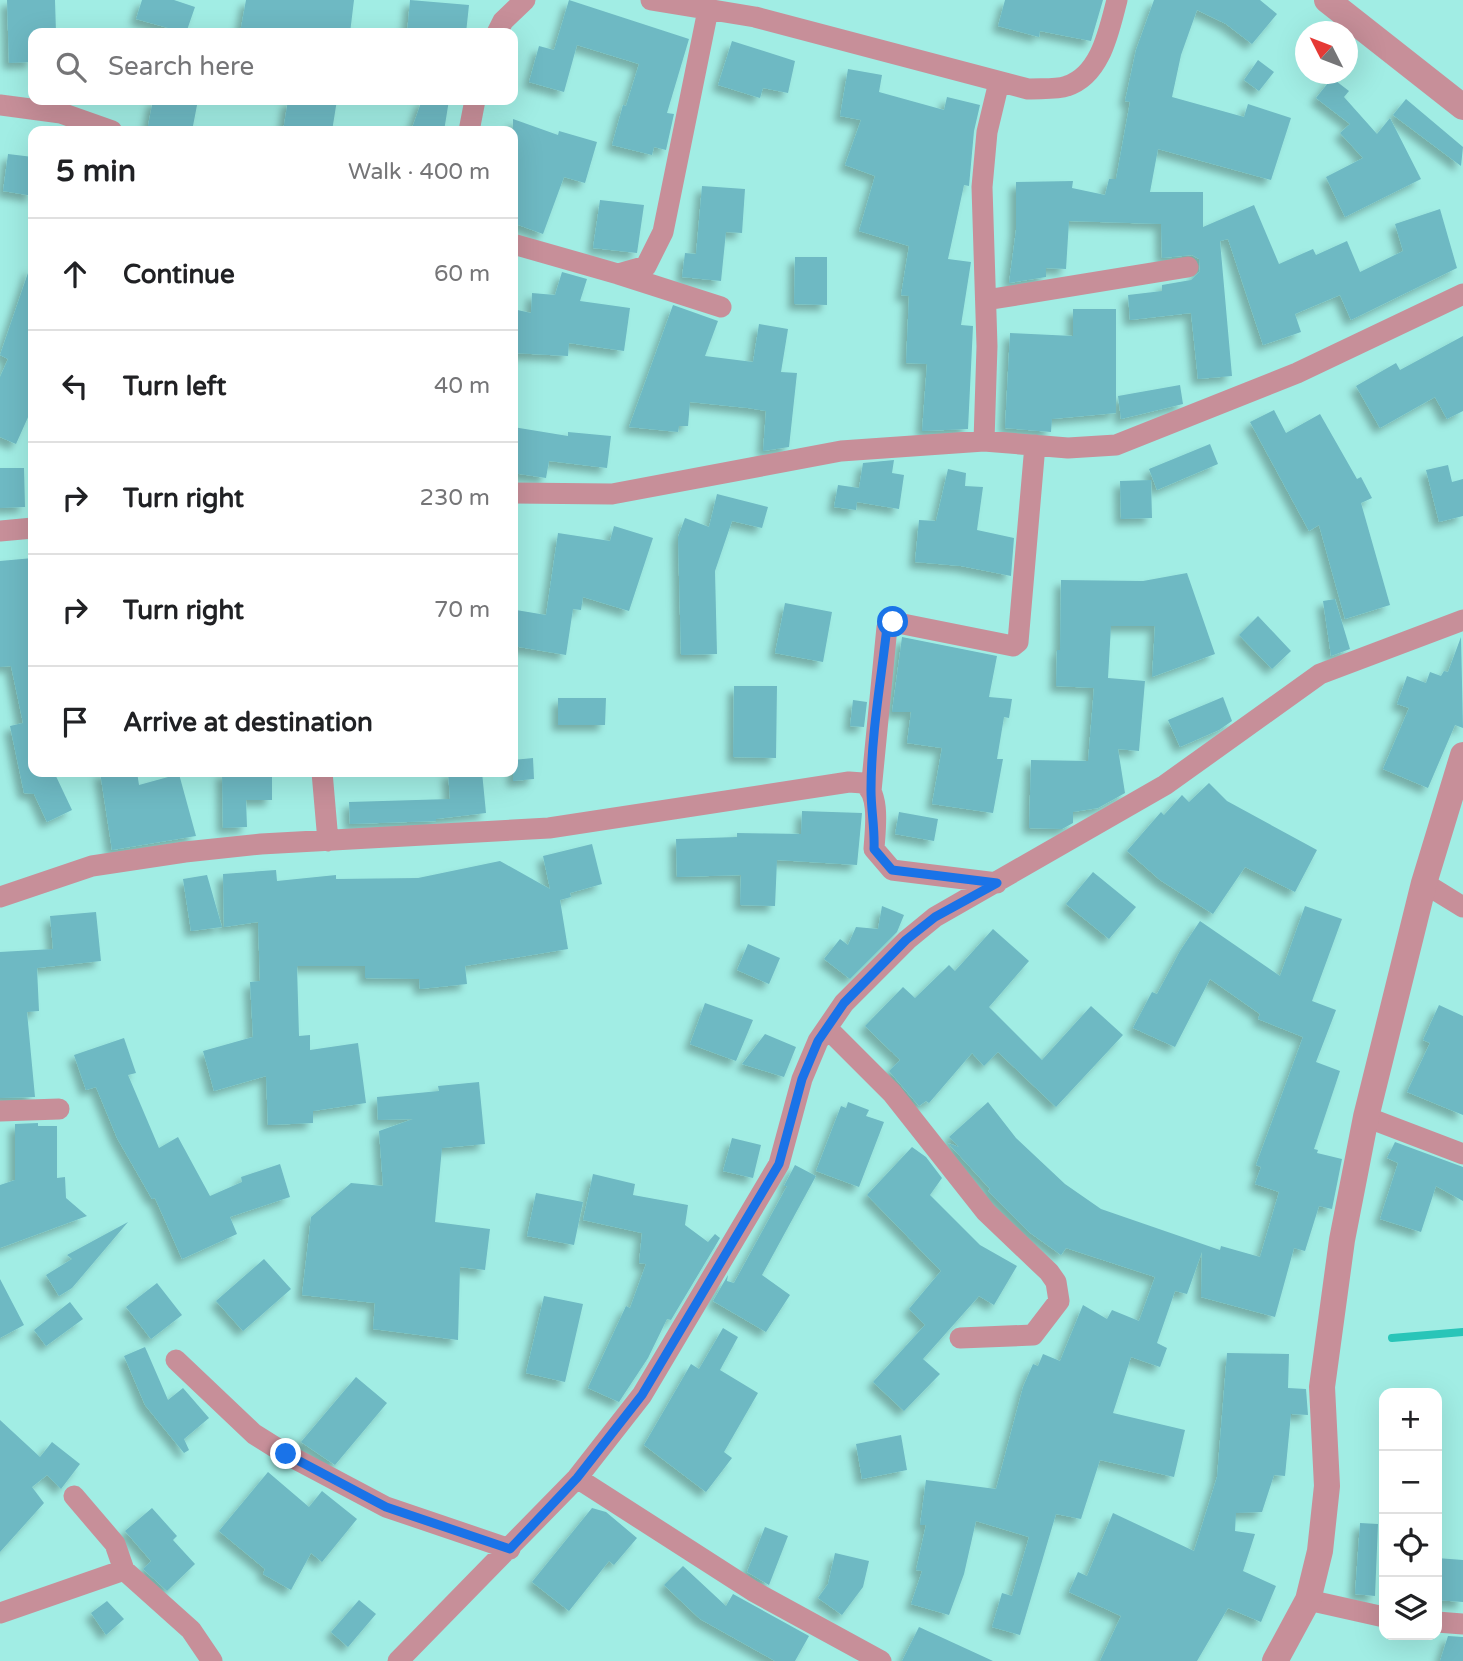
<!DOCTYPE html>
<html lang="en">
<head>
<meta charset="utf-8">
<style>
	body { margin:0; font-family:"Varela Round",sans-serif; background:#f6f6f6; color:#202124 }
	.controls { position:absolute; right:21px; bottom:21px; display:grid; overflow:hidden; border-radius:14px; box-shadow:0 7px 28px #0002 }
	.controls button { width:63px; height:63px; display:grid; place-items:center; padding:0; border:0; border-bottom:2px solid #e0e0e0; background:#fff; color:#202124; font:35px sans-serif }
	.compass { position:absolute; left:1295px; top:21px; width:63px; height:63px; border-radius:50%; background:#fff; box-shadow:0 7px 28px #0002; rotate:312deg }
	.stop { position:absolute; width:21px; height:21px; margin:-16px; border:5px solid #1a73e8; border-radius:50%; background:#fff }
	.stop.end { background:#1a73e8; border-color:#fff; box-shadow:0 2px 7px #0008 }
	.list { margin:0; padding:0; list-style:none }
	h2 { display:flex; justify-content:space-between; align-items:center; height:91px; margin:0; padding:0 28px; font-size:30px }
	h2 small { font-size:23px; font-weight:400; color:#757577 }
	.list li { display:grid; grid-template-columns:46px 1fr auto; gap:21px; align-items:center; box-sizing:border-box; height:112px; padding:0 28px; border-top:2px solid #e0e0e0 }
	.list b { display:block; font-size:26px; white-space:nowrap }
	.list em { font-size:23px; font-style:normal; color:#757577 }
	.icon { flex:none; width:38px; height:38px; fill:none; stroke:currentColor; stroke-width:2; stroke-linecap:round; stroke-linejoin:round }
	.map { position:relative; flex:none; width:1463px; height:1661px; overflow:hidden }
	.search { position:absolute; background:#fff; box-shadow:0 7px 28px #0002; left:28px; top:28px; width:490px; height:77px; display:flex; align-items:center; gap:18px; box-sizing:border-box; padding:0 24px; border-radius:14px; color:#757577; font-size:26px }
	.panel { position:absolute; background:#fff; box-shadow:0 7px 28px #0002; left:28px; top:126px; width:490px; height:651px; border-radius:14px }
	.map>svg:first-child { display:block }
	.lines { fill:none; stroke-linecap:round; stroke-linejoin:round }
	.stream { stroke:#29c5b8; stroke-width:8 }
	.building { fill:#6eb9c3; filter:url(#shadow) }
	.minor { stroke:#c78f99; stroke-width:21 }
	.tertiary { stroke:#c78f99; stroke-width:26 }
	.route { stroke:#1a73e8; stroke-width:9 }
</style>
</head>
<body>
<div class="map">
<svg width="1463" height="1661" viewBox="0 0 1463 1661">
	<defs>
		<filter id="shadow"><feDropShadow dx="-6" dy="6" stdDeviation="3.5" flood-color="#0004"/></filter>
	</defs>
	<rect width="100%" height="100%" fill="#a1ede4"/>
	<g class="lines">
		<path class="stream" d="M1392,1338L1463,1332"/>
	</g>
	<path class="building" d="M7,0H55L56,33H33V62L9,63Z
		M142,0H174L195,7L186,33L136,19Z
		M246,0H354L350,33H240Z
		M410,0L469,5L466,33H407Z
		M569,0L689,39L667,113L674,114L666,150L654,147L652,155L612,145L623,105L626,106L639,64L577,45L564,92L529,82L539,46L554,50Z
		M1005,0H1103L1091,41L1040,31L1039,37L998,26Z
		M1154,0H1260L1277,14L1252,44L1226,24L1197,10L1181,55L1172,97L1244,117L1248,104L1291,118L1271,180L1158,149L1150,192H1203V227L1254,205L1279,264L1313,249L1316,255L1347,241L1360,272L1403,251L1395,224L1440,209L1457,268L1351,320L1340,295L1295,314L1301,332L1263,345L1228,239L1220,241L1232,376L1198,379L1191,313L1130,320L1128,295L1162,291V285L1191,280L1200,271L1199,259L1192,255L1162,258L1161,224L1069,221L1066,269L1046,268V277L1009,283L1016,230V182L1073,181L1072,188L1105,195L1109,179H1116L1130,102L1125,101L1136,50Z
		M732,41L795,61L788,93L763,88L760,98L718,85Z
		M1258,60L1274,72L1259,91L1244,80Z
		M848,69L882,75L879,92L944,110L947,97L980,105L974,131L969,186L964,185L948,259L971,262L961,325L973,326L968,429L922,431L927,364L906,363L909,296L901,295L909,246L859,231L875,176L845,165L861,120L840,116Z
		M1332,78L1349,91L1344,97L1377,134L1390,118L1421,179L1345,217L1326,177L1363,158L1340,133L1350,124L1316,98Z
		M1406,99L1463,147L1461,166L1393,115Z
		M153,100H198L192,131H147Z
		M288,100H337L332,131H283Z
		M422,100H449L444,131H411Z
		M513,119L558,135L559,131L597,142L585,183L564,177L543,234L513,223Z
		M8,154L33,157V196L3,191Z
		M702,186L745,189L742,233L726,232L721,281L682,277L685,253L696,254Z
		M600,200L644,205L637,253L593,248Z
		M795,257H827V305L794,304Z
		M30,267L33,268V406L16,444L0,437V377L8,359L0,355Z
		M562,272L587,279L580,301L630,308L624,351L569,343L568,356L513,353V309L531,313L532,293L555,295Z
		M673,305L718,321L705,356L753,362L759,324L788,329L781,372L797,373L789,447L763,451L766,411L748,408L690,402L688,426H679L678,432L629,427Z
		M1073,309H1116V413L1052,419L1051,432L1005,428L1010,333L1073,336Z
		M1463,336V411L1447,419L1435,397L1380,428L1356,386L1396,363L1400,370Z
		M1180,385L1183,404L1121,419L1118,396Z
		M1274,410L1286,433L1320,414L1357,479L1361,477L1372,498L1361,503L1390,605L1345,619L1319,525L1309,531L1250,422Z
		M513,427L568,436V432L611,436L607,468L549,461L546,478L513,473Z
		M1210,444L1218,464L1157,490L1149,469Z
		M894,460L892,473L904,475L899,509L857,502L856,510L834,507L838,485L859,488L863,463Z
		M1448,465L1452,482L1463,479V516L1439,522L1426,470Z
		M0,468H24L25,507L0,508Z
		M948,469L966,473L965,486L983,487L977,530L1014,538L1011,576L961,566L915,562L919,520L936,521Z
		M1151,480L1152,518L1121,519L1120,481Z
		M717,494L768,507L762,528L732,521L715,571L717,654L681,655L678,537L685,518L709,527Z
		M614,526L653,538L629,611L583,597L581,610L573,609L566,655L513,646L516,610L546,615L558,533L610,541Z
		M33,558V772H54L72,810L47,822L34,794L24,793L10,726L23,723L11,666L0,667V561Z
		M1187,573L1215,654L1152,677L1155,626H1111L1108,678L1145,681L1139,751L1118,749L1125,793L1098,808L1073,812V823L1062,829L1029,828L1031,760L1088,761L1094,688L1056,686L1057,650H1060L1061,580L1143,581Z
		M1335,599L1350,649L1331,656L1323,601Z
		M785,603L832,612L823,662L775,653Z
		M1258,616L1291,651L1272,669L1239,635Z
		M902,637L997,656L989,697L1012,699L1009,718L1004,717L997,759H1003L993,813L932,804L942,748L907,743L911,712H892Z
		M1461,637L1463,728L1455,725L1428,788L1383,769L1409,708L1397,704L1407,676L1426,683L1430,672L1441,676L1444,671L1448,672Z
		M734,686H777L776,758L733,757Z
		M1223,697L1232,721L1219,730L1180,747L1168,720Z
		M558,698H606L605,725H558Z
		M853,700L867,702L864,727L850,726Z
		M533,758L534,779L513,781V760Z
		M100,772H137L139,785L179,774L196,836L112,850Z
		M222,772H272V800H246L247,827L223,828Z
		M448,772H482L486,813L436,819V821L350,824L349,802L450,799Z
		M1209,783L1227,801L1317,850L1295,892L1245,867L1213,914L1160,880L1127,851L1161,812L1164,815L1182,795L1189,802Z
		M802,811L862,813L857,865L777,860L775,906L740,905L741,875L677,877L676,839L737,837V833L801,834Z
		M899,812L938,819L934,841L895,834Z
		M592,844L602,884L570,893L571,897L560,900L568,949L465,966L467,984L420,989L419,979L365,978V966H297L299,1036L310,1035V1050L358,1043L366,1103L313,1111V1123L268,1125L266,1076L214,1091L203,1051L253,1037L250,982L260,981L258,922L224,927L223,874L276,870L277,881L336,875V879L418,878L500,861L550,889L543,856Z
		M1093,872L1136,907L1109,939L1066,904Z
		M207,875L222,927L191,931L183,879Z
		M882,906L904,915L897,932L850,979L824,959L840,939L848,945L856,927L878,929Z
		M1305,906L1342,919L1312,1001L1336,1010L1316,1062L1340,1071L1314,1149L1318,1150L1317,1153L1342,1159L1332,1209L1319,1206L1305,1251L1294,1248L1275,1317L1201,1297L1202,1252L1187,1294L1175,1291L1157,1343L1167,1348L1160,1367L1131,1357L1113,1413L1185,1430L1174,1477L1100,1460L1081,1519L1056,1514L1020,1635L992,1627L1002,1593L1012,1596L1029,1537L976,1521L964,1574L949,1615L911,1604L922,1571L916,1570L926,1525H920L926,1480L996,1489L1023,1387L1033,1364L1038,1366L1043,1354L1060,1361L1083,1305L1107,1319L1112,1310L1139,1321L1155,1277L1066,1248L1061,1255L1029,1232L988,1191L990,1189L948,1143L959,1147L949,1137L988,1102L1016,1138L1065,1184L1101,1209L1220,1250L1221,1246L1260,1257L1279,1192L1255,1184L1261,1167L1256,1165L1303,1037L1258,1019L1260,1014L1210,979L1175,1047L1133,1028L1152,992L1157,994L1180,951L1200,921L1280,976Z
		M96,912L101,961L37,968L39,1011L27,1012L35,1097L0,1098V952L53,949L50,916Z
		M993,929L1029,961L989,1007L1042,1060L1091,1006L1123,1035L1056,1107L998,1052L984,1066L972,1053L929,1103L926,1101L919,1106L889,1071L900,1060L865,1026L903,987L915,998L949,965L955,971Z
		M748,944L780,958L769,984L737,970Z
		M705,1003L753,1020L736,1061L690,1044Z
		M1439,1005L1463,1016V1115L1407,1092L1430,1043L1423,1040Z
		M765,1034L796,1047L784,1077L742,1064Z
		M124,1038L136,1073L128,1075L159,1148L178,1137L210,1196L242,1182L241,1177L280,1164L290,1197L230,1217L237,1234L182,1259L155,1198L152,1199L117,1138L96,1087L86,1090L74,1055Z
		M479,1082L485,1144L442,1148L435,1222L490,1229L485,1270L460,1267L458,1340L373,1329L375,1303L302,1295L311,1217L351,1183L383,1186L379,1131L413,1119L378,1120L377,1097L439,1091L438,1086Z
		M848,1102L869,1110L866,1116L884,1122L859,1187L816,1171L841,1106L846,1108Z
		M38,1123V1126H57V1178L65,1177L66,1198L87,1216L0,1248V1185L15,1180V1124Z
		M732,1138L761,1145L753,1178L723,1171Z
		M1395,1142L1463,1167V1201L1436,1186L1421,1232L1380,1219L1398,1163L1387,1158Z
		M912,1147L926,1157L942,1178L930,1195L980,1245L1017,1266L994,1305L979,1296L923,1359L940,1374L904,1411L873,1382L925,1325L909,1309L941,1271L867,1195Z
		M795,1165L816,1176L762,1275L790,1295L766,1332L713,1301L728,1275L727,1281L734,1283L787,1186H784Z
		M593,1174L635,1184L633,1195L688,1205L685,1225L708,1242L715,1234L720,1238L671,1320L667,1319L648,1358L619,1402L588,1388L626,1306L630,1308L646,1264L639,1263L642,1233L583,1220Z
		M536,1193L583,1202L574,1245L527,1236Z
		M128,1222L72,1288L59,1296L46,1275L72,1259L67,1255Z
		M264,1259L291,1289L243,1331L216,1301Z
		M0,1279L24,1325L0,1338Z
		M157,1283L182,1315L151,1339L126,1307Z
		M544,1296L583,1304L565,1382L526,1373Z
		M70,1302L83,1319L46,1346L34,1330Z
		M723,1328L738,1337L720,1370L758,1393L724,1452L732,1458L706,1492L644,1445L691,1364L699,1369Z
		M145,1347L168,1400L183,1388L209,1418L184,1439L189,1450L184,1453L145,1405L124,1356Z
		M1227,1353L1289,1354L1288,1388L1306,1389L1308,1415L1291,1414L1285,1476L1274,1475L1262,1512L1236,1513L1235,1531L1255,1534L1243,1571L1276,1586L1261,1622L1228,1608L1197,1661H1100L1121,1616L1069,1592L1078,1572L1087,1576L1113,1513L1194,1551L1217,1477Z
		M356,1377L387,1403L335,1465L301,1442Z
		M0,1420L40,1457L52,1442L80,1464L61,1489L47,1475L32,1487L44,1503L0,1552Z
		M901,1435L907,1470L862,1479L856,1444Z
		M268,1472L309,1507L322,1491L357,1519L322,1562L311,1553L291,1590L263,1574L265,1569L219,1531Z
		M152,1508L177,1536L173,1540L195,1564L167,1591L143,1569L151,1561L125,1531Z
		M592,1508L606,1512L637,1538L614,1565L609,1561L569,1611L532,1582Z
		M1360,1523L1378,1524L1375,1596L1355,1594Z
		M765,1527L788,1536L769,1585L747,1572Z
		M835,1553L869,1561L863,1587L842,1615L818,1598L828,1584Z
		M1437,1558L1463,1560V1602L1437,1600Z
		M683,1566L726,1606L733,1594L809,1636L795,1661H775L700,1619L664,1585Z
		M359,1600L376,1614L348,1647L331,1632Z
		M107,1601L124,1619L106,1635L91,1613Z
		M919,1627L993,1661H902Z
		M1448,1636L1463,1637V1661H1440Z"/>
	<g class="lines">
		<path class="minor" d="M651,0L755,17L1028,89C1040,88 1056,90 1067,86C1101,75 1109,30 1117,0
			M497,33L503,21L525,0
			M0,105L61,113L112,131
			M469,131L475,100
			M513,244L618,274L646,266L663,232L708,10
			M618,274L721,307
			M986,300L1188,267
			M984,441L987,346L982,187L987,132L999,82
			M513,493L612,494L841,451L984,441L1068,448L1116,445L1297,373L1463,294
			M0,531L33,528
			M322,772L328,841
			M871,791L887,627L893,622L1013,646L1018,642L1035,445
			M1424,883L1463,907
			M0,897L92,866L185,852L261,844L549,828L849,782L863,783C881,793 875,831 874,849L892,870L997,883
			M827,1028L892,1093L986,1212L1049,1272L1056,1282L1059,1301L1033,1335L960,1338
			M0,1111L59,1109
			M1366,1117L1463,1154
			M176,1360L254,1434L286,1454L386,1507L510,1549
			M577,1478L753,1591L881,1661
			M74,1496L115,1544L124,1570L191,1630L212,1661
			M1308,1600L1384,1617
			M0,1613L124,1570
			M1437,1622L1463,1624
			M398,1661L577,1478L642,1395L779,1164L802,1079L818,1041L844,1003L907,940L935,917L1165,785L1320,674L1463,620"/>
		<path class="tertiary" d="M1327,0L1463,107
			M1275,1661L1308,1600L1320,1551L1327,1486L1322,1387L1342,1240L1366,1117L1424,883L1463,755"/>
	</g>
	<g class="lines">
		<path class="route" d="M286,1454L386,1507L510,1549L577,1478L642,1395L779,1164L802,1079L818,1041L844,1003L906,940L935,917L997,883L892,870L874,849C875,829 871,810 871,790C871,736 881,680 887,627L893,622"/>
	</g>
</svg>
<div class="controls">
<button>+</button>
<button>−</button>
<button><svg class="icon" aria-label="locate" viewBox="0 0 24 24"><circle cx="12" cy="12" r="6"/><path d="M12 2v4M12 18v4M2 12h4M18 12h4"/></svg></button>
<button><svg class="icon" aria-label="layers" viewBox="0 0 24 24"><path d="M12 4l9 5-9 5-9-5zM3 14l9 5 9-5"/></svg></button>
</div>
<svg class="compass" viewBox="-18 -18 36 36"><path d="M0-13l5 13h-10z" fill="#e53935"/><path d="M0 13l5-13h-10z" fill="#757577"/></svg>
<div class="stop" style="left:893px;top:622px"></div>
<div class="stop end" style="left:286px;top:1454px"></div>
<div class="search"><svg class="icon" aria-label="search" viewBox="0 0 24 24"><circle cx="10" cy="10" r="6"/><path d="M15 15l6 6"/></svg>Search here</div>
<section class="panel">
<h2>5 min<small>Walk · 400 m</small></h2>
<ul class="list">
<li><svg class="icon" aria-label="ahead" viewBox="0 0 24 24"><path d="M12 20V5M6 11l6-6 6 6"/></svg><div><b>Continue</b></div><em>60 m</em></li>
<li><svg class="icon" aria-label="left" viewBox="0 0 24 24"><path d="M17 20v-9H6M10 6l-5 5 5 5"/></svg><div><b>Turn left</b></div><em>40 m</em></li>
<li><svg class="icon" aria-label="right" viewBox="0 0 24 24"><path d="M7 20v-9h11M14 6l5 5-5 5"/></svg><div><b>Turn right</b></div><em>230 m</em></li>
<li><svg class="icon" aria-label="right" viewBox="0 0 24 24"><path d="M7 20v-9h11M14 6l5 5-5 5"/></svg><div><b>Turn right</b></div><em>70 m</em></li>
<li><svg class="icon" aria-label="arrive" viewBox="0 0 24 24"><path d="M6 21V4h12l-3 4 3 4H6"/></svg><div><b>Arrive at destination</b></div></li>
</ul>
</section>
</div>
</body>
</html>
